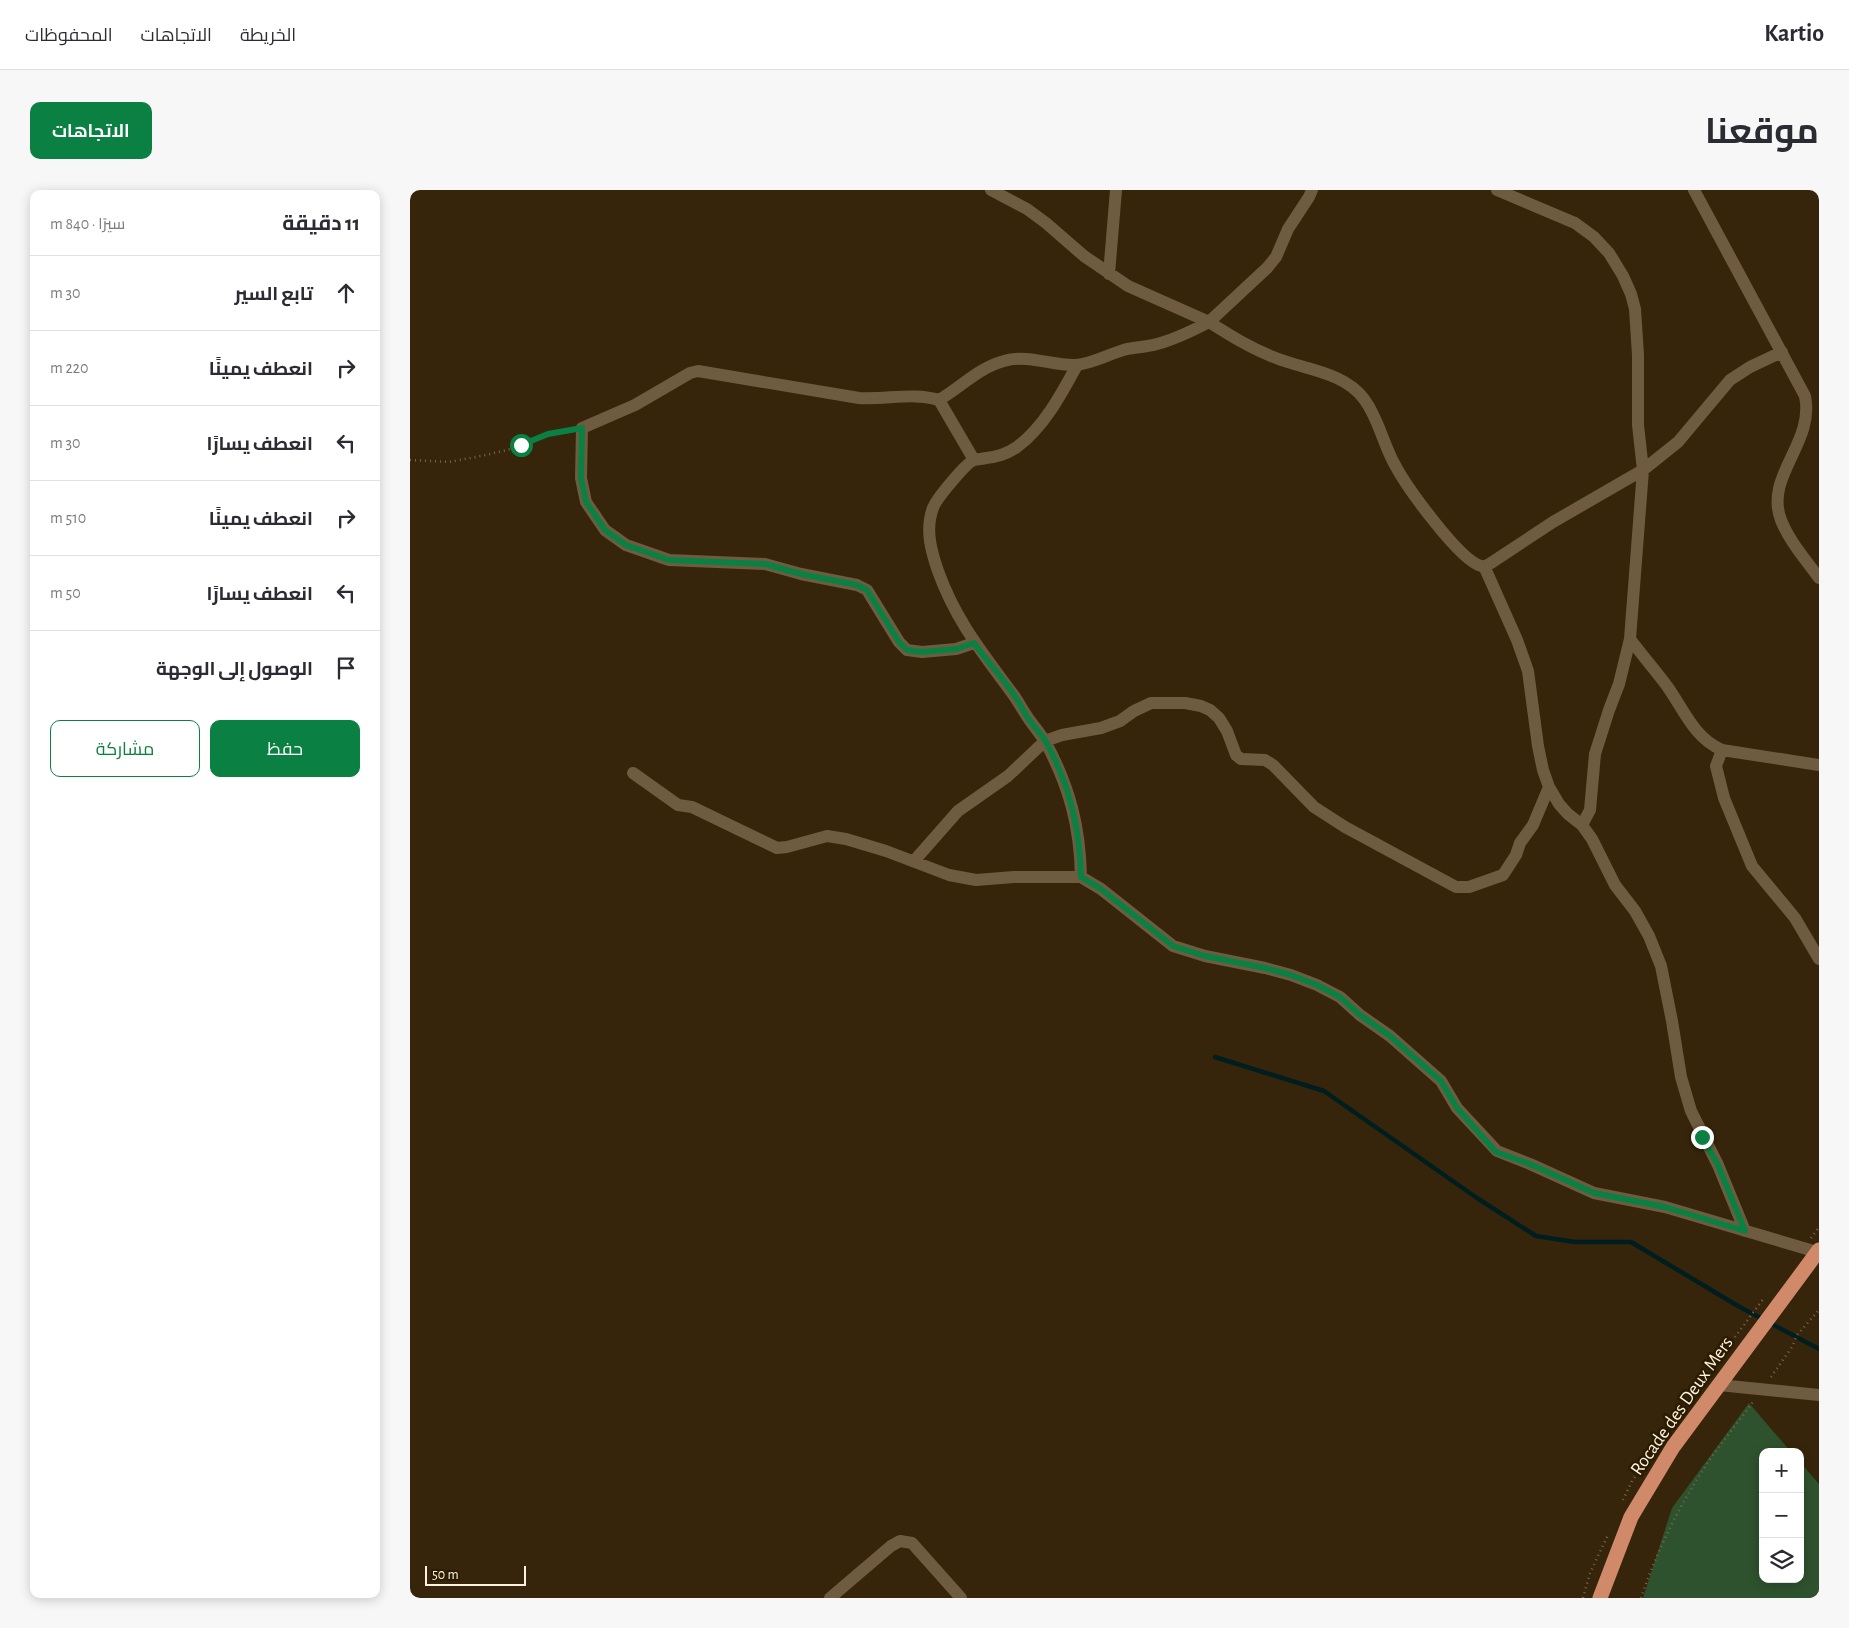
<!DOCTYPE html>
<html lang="ar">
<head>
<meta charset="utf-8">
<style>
	body { margin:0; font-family:"Alegreya Sans",Cairo,sans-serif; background:#f7f7f7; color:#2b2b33; direction:rtl }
	.controls { position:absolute; right:15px; bottom:15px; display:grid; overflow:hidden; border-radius:10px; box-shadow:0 2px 12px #0003 }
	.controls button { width:45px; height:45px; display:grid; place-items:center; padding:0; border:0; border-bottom:1px solid #e1e1e2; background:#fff; color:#2b2b33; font:25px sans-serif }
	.scale { position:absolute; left:15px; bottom:12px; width:101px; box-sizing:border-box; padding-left:5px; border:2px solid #fdf2e2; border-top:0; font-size:14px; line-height:18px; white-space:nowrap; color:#fdf2e2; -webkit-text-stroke:4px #2b1b01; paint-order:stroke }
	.stop { position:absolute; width:15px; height:15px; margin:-11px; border:4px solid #0b8043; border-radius:50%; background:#fff }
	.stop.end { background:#0b8043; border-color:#fff; box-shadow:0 1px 5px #0008 }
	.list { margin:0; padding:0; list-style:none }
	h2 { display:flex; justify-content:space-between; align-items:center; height:65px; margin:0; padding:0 20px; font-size:21px }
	h2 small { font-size:16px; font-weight:400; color:#7c7c81 }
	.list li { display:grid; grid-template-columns:32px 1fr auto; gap:15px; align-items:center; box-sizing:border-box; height:75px; padding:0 20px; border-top:1px solid #e1e1e2 }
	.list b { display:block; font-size:19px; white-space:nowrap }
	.list em { font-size:16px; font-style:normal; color:#7c7c81 }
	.actions { display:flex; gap:10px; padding:15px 20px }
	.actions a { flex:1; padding:11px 0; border:1px solid #0b8043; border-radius:10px; text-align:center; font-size:18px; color:#0b8043 }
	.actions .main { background:#0b8043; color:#fff }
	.icon { flex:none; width:28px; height:28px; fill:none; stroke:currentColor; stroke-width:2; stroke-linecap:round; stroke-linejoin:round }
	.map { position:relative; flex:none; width:1409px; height:1408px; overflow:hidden; direction:ltr; border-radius:10px }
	header { display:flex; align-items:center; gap:30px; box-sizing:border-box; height:70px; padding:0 25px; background:#fff; border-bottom:1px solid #e1e1e2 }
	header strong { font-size:24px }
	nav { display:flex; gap:28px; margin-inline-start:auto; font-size:18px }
	.intro { display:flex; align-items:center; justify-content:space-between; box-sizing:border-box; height:120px; padding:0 30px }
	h1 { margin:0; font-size:35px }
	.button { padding:12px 22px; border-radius:10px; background:#0b8043; color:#fff; font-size:18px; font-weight:700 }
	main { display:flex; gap:30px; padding:0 30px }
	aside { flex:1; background:#fff; border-radius:10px; box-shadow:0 2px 12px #0003 }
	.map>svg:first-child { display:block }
	.green { fill:#2e522e }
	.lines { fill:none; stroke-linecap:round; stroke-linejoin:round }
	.stream { stroke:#001e20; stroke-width:4.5 }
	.path { stroke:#76674f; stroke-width:2.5; stroke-dasharray:1 4; stroke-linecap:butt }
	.minor { stroke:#6f5c40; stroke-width:12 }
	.trunk { stroke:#d08a6a; stroke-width:15 }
	.route { stroke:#0b8043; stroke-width:6 }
	.labels { text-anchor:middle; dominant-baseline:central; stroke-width:5; stroke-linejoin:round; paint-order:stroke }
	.street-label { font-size:19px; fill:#fdf2e2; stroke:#2b1b01 }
</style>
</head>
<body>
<header>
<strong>Kartio</strong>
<nav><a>الخريطة</a><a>الاتجاهات</a><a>المحفوظات</a></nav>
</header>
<div class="intro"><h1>موقعنا</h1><a class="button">الاتجاهات</a></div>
<main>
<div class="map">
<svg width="1409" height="1408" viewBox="0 0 1409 1408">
	<rect width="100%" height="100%" fill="#36250a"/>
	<path class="green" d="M1339,1213L1381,1262H1353V1389H1390V1272L1409,1294V1408H1233L1262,1318Z"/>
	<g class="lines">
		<path class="stream" d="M805,867L914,901L1067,1008L1126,1046L1165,1052H1221L1328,1116L1409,1159"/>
		<path class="path" d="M0,270L39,272L76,265L101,259L138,244L161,239
			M1401,1048L1409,1037
			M1304,1175L1354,1108
			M1361,1187L1382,1157L1387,1145L1409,1120
			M1213,1310L1222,1291L1237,1270
			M1173,1408L1180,1383L1198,1345
			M1231,1408C1246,1363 1267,1320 1293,1280C1308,1256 1327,1234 1343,1212"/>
		<path class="minor" d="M581,0L617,19L636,33L674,66L718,96L799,132
			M902,0L899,7L878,39L866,67L857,78L799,132C821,146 842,159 866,168C896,180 934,182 954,209C969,229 973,254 985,275C996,296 1049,370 1071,376C1075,377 1078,375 1081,373L1143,332L1233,280L1268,252L1320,190L1340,177L1372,162
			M1087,0L1165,33L1184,47L1199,63L1213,86L1221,104L1225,119L1228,165V235L1233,280L1220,449L1209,494L1199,520L1185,564L1180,620L1172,635
			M1284,0L1395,206C1405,253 1354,286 1371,330C1379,351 1396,370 1409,388
			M699,84L706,0
			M667,175C652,203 634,237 607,257C597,264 588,267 576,268C573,269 567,269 564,270C556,273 526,309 523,318C515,339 521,361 528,381C546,431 572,462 602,503C609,512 614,523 621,532C626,539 632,546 636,553C660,598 670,637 671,687
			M529,210L564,270
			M1074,376L1107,450L1118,481L1128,556L1133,580L1139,597L1149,614L1158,624L1172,635L1182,649L1205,695L1225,721L1239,746L1251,776L1262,831L1271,887L1281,921L1308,975L1335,1041
			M1220,449C1232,465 1245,480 1257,496C1274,520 1284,548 1312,560L1409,575
			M564,453L546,459L512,462L497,460L489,452L457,400L447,395L391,384L355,374L259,370L216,355L195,340L176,312L171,288L172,238L225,215L280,183L288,181L449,208C475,210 504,202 529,210C551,197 570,177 594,171C619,164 642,176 666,175C682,174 701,163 717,159C727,157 737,157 747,154C766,149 782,141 799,132
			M1312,560L1306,576L1314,608L1342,676L1385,728L1409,769
			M223,583L268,615L282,617L367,658L377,657L417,646L436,649L476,661L539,685L566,690L604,687H671L691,699L763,756L795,766L855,778L881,785L907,795L930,807L950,825L980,846L1031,891L1047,918L1087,961L1120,974L1184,1003L1255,1017L1407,1062
			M504,671L548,621L598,586L635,551L652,545L691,538L710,531L724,521L741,513H775L791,516L800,520L809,528L817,541L826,565L831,569L855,570L863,575L904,617L935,637L1046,697H1059L1093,685L1106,665L1110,653L1123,635L1139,597
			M1309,1195L1409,1205
			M420,1408L481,1356L490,1351L502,1353L551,1408"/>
		<path class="trunk" d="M1190,1408L1221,1327L1263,1257L1409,1060"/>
	</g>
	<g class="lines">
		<path class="route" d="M111,255L138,244L172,238L171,288L176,312L195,340L216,355L259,370L355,374L391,384L447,395L457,400L489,452L497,460L512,462L546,459L564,453C577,471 592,487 604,505C610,513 614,523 620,531C625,538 632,545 636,552C660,595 670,639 671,687L691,699L763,756L795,766L855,778L881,785L907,795L930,807L950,825L980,846L1031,891L1047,918L1086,962L1120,974L1184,1003L1255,1017L1335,1041L1308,975L1292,947"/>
	</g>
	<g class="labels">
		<g class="street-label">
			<text transform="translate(1272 1216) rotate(-55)">Rocade des Deux Mers</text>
		</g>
	</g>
</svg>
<div class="controls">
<button>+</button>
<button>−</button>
<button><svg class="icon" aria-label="layers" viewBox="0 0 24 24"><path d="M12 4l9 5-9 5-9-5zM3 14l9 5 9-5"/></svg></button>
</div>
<div class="scale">50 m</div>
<div class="stop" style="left:111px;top:255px"></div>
<div class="stop end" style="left:1292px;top:947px"></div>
</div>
<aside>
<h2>11 دقيقة<small>سيرًا · 840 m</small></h2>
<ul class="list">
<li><svg class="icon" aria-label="ahead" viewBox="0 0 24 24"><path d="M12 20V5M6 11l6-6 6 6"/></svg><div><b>تابع السير</b></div><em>30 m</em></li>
<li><svg class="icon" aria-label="right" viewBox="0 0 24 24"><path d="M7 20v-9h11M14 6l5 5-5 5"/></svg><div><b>انعطف يمينًا</b></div><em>220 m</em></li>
<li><svg class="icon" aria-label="left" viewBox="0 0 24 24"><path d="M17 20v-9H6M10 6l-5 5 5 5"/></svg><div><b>انعطف يسارًا</b></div><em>30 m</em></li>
<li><svg class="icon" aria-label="right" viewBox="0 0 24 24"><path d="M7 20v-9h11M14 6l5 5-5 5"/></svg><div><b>انعطف يمينًا</b></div><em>510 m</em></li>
<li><svg class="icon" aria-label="left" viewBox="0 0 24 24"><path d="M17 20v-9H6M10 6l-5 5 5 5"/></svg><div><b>انعطف يسارًا</b></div><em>50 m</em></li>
<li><svg class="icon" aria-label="arrive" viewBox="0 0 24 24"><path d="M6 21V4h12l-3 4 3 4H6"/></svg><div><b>الوصول إلى الوجهة</b></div></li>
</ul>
<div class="actions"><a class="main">حفظ</a><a>مشاركة</a></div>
</aside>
</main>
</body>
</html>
